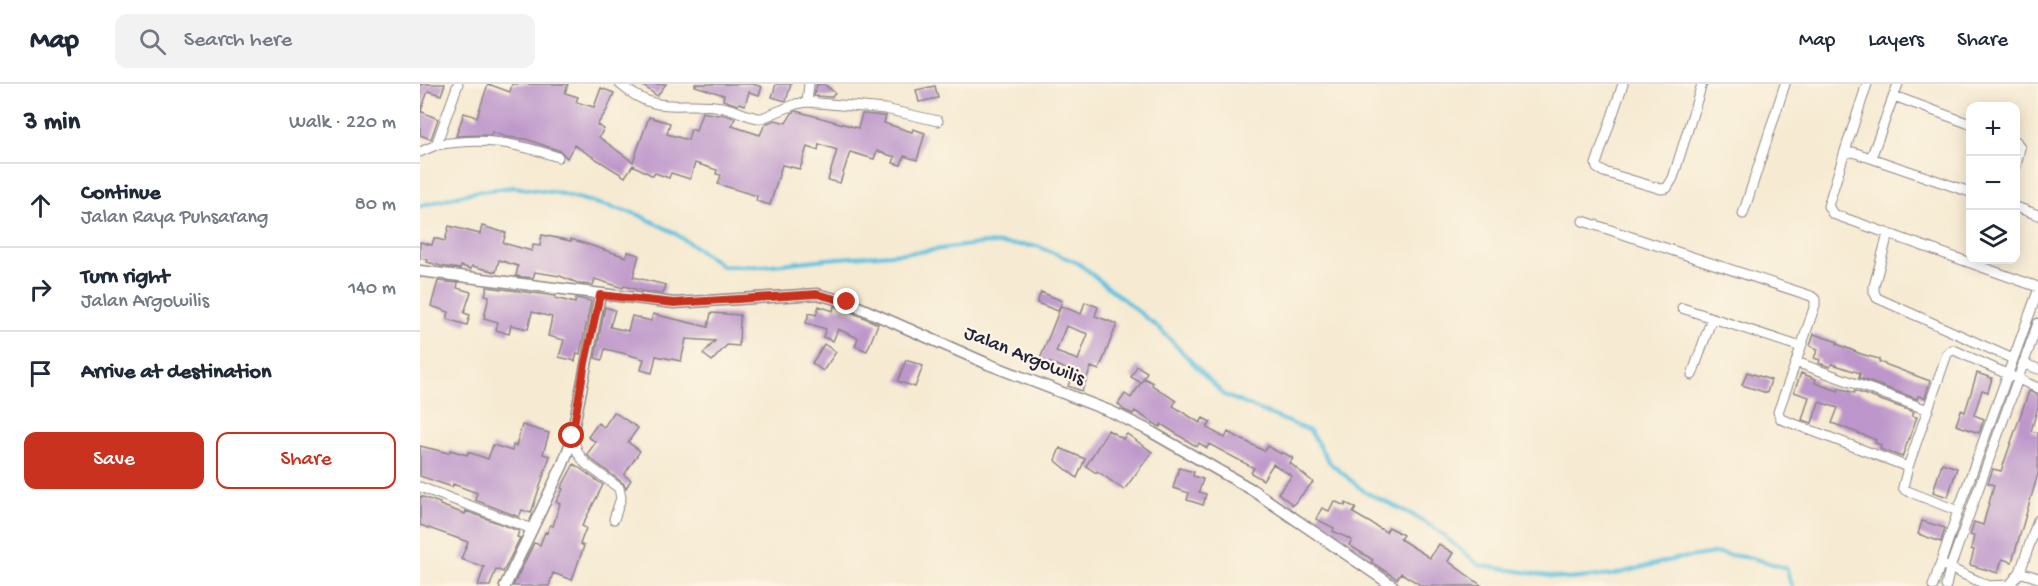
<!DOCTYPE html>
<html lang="en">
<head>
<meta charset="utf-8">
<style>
	body { margin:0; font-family:"Gochi Hand",sans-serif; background:#f2f2f3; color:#1f2937 }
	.controls { position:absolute; right:18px; top:18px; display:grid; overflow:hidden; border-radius:12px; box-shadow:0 3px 15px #0003 }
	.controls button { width:54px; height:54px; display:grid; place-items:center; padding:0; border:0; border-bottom:2px solid #e0e1e3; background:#fff; color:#1f2937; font:30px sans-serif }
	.stop { position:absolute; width:18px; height:18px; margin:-14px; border:4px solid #c8321e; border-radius:50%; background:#fff }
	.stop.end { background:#c8321e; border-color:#fff; box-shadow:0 2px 6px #0008 }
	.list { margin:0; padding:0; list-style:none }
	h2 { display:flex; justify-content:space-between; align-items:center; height:78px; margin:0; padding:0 24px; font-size:26px }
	h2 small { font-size:20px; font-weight:400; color:#747a83 }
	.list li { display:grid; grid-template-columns:39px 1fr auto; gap:18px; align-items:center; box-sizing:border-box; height:84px; padding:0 24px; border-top:2px solid #e0e1e3 }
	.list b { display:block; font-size:22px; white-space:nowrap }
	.list p { margin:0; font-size:20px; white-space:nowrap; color:#747a83 }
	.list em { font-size:20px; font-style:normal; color:#747a83 }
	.actions { display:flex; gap:12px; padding:18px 24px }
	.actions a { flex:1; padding:14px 0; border:2px solid #c8321e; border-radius:12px; text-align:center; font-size:21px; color:#c8321e }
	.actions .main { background:#c8321e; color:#fff }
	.icon { flex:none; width:33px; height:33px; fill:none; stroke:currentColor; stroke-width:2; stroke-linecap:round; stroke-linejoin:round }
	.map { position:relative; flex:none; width:1618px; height:502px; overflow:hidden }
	header { display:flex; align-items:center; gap:36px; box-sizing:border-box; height:84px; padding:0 30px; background:#fff; border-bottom:2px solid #e0e1e3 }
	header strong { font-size:28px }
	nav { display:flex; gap:33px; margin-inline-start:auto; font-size:21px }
	.search { width:420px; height:54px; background:#f2f2f3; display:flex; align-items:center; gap:15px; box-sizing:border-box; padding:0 21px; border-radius:12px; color:#747a83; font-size:22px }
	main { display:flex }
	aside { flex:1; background:#fff }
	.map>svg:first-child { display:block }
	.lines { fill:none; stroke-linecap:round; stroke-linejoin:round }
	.stream { stroke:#61c1df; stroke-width:4 }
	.building { fill:#bd97cb; fill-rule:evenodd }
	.minor-casing { stroke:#8c8686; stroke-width:11 }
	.tertiary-casing { stroke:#8c8686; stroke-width:13 }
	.minor { stroke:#fff; stroke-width:9 }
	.tertiary { stroke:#fff; stroke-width:10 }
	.route { stroke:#c8321e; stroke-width:8 }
	.labels { text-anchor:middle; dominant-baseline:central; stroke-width:5; stroke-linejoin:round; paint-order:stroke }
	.street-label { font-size:20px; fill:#22223b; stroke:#fcf5e5 }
</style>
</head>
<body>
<header>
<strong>Map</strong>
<div class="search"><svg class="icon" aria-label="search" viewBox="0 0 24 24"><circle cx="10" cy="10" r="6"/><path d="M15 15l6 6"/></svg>Search here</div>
<nav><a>Map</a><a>Layers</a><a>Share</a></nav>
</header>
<main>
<aside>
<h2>3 min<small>Walk · 220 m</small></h2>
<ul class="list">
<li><svg class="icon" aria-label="ahead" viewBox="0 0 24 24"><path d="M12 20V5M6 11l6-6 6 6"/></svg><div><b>Continue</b><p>Jalan Raya Puhsarang</p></div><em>80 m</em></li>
<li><svg class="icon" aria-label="right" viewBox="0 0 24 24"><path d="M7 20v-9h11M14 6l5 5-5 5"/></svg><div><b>Turn right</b><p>Jalan Argowilis</p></div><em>140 m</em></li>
<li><svg class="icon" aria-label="arrive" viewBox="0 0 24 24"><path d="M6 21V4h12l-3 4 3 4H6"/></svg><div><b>Arrive at destination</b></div></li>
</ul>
<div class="actions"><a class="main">Save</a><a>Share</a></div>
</aside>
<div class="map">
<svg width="1618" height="502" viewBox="0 0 1618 502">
	<rect width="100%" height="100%" fill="#fcf5e5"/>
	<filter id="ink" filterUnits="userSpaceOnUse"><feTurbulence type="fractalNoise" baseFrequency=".0167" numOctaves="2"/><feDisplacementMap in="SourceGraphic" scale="12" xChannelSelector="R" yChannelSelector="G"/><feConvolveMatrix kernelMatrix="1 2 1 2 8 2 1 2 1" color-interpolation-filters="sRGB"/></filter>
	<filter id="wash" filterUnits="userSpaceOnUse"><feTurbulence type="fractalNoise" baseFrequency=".008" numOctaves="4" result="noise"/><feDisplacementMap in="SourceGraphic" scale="24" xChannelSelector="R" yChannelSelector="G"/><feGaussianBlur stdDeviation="1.35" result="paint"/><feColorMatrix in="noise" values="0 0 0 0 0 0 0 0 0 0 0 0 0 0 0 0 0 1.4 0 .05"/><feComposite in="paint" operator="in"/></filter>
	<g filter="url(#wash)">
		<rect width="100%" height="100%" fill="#f6ead2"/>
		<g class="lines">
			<path class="stream" d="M0,122L53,108L94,103L138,109L217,130L253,148L302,182H344L406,175L498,168L565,159L617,162L658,179L740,245L804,311L890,347L910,379L945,408L993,431L1017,446L1059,481L1148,495L1192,491L1255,475L1295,469L1332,474L1366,484L1372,502"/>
		</g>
		<g id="blocks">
			<path class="building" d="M0,0H25L21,11L8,7L1,27Z
				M68,0L90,8L92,0H148L145,9L158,13L156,18L174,23L181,4L194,9L187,26L177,41L184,45L179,53L213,78L229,33L250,39L247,50L268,56L271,45L276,47L282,28L298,31L301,30L315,34L312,42L340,51L345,40L355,36L366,39L372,29L376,27L438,44L442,30L464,32H466L464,39L492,48L493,45L505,49L497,76L484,72L481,81L473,79L475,73L457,67L454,75L430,68L420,99L408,96L417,66L399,60L398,66L387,63L380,85L362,81L350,121L336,117L337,112L298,100L301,91L296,90L297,86L275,79L270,95L251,89L249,94L235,89L233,92L213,81L205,93L154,61L147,74L140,67L106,55L86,53L72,48L71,51L36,52L44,29L57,33Z
				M221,0H246L237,12Z
				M275,0H333L342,3L339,11L329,8L325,21L319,19L318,21L303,16L304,11L275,2Z
				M356,0H371L366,17L352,13Z
				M397,0H404L415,9L412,13L394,12Z
				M515,2L518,14L499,18L496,6Z
				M0,27L18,35L11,55L0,51Z
				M29,142L60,150L62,142L86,149L83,159L112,167L113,161L120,162L122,151L151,157V155L206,173L208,168L219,171L213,193L246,201L243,210L222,207L204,202L203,204L175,195L173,201L160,200L140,192L115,188L113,194L96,192L98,182L79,176L76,188L52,182L51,185L41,182L40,185L21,182L7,178L8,176L0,174V158L12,161L14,154L25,157Z
				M18,197L38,199L37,204L51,208L44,229L50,231L47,241L27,235L29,228L11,222Z
				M67,203L136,212L135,214L155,219L156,214L171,217L160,270L157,269L155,277L139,273L144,256L128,252L132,233L112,228L108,245L91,241L89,250L76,246L78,238L64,234L69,212L65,211Z
				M621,208L642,217L638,227L617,219Z
				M665,218L678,223L675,232L697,240L679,286L671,283L662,307L648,302L654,288L620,275L641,222L661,230ZM646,242L668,250L658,276L636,268Z
				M399,222L413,227L414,222L425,225L458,240L447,267L435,262L438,254L418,245L413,257L403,253L406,245L386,239L389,229L396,231Z
				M185,223L195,226L190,243L208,247L212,232L231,237L233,230L288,243L291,229L320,231L319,262L307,261L292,277L283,270L295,257L266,255L261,277L236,272L232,289L221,286L224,275L202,269L185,265L182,276L175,274Z
				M1394,250L1418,258L1417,260L1441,270L1459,275V278L1510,297L1505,314L1498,312L1497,315L1439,294L1440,289L1412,280L1410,283L1399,279L1400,276L1394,274L1398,265L1390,262Z
				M404,260L416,268L403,287L392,279Z
				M486,276L503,282L495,303L478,297Z
				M717,282L727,288L721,299L711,293Z
				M1327,288L1351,296L1347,309L1322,301Z
				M1381,289L1396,295L1395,299L1418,307L1419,304L1434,309L1435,307L1494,328L1492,332L1497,333L1482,373L1460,365L1461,361L1455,359L1456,356L1412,339L1418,324L1399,318L1392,339L1382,336L1389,313L1374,308Z
				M1557,289L1572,294L1568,308L1562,306L1554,331L1564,335L1559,349L1536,341L1541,326L1545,328Z
				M724,294L733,299L732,301L756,317L753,322L780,339L783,334L791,338L787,344L805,354L808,348L844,367L848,362L861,370L862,368L873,374L870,379L893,398L873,421L858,409L872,392L853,380L843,396L831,389L834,384L789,360L787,364L779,359L777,363L741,340L740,343L715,327L713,330L704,326L698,320L705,310L711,314Z
				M1609,307L1618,311V323L1611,347L1618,349V390L1592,478L1582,475L1578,489L1550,481L1554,466L1551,465L1554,452L1550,451L1554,438L1563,441L1574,401L1568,399L1573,385L1581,387Z
				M194,328L218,344L208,358L220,367L204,391L211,396L206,404L203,399L171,375L167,370L176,358L168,353L178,339L184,343Z
				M102,341L129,349L123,370L130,372L111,429L102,426L99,433L55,416L57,409L33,400L32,403L0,392V362L29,369L30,366L47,371L48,368L68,375L73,361L92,367L93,361L96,362Z
				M688,346L703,355L707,350L732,368L704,406L677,387L676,389L666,382Z
				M640,364L665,375L657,394L635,376Z
				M1522,379L1537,384L1528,413L1513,408Z
				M154,380L183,401L162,442L166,444L160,460L164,462L152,496L133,489L129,502H93L114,459L120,461L125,448L127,449L130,441L133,442L140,420L136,418L143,405L141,404Z
				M759,384L774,388L773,392L783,395L779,408L786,410L783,421L767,416L769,409L753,404Z
				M0,412L20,419V421L45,430L46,427L99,447L97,453L100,454L83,488L76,485L70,502H58L64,483L41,475L48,458L0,441Z
				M914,417L925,422L926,419L936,424L933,429L966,448L969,443L983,451L980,455L1010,474L1019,460L1033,469L1028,477L1062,502H1002L981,489L977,495L951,478L953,476L929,461L932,456L913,447L914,444L896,435L902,424L909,427Z
				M1502,437L1525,444L1521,458L1498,450Z"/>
		</g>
	</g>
	<g filter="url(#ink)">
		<use href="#blocks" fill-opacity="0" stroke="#8c8686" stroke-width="1.5"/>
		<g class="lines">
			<defs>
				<path id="minor" d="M200,0C239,34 260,15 302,23C314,25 326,32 338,34H342L376,20L387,18L465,25L518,37
					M1203,0L1176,80L1177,84L1184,88L1241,105L1247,104L1253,94L1282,0
					M1474,12L1550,40
					M387,18L389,0
					M1596,57L1600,64L1596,82
					M16,61C65,53 91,58 138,73
					M0,68L16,61L38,0
					M1424,70L1447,0
					M1451,74L1478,0
					M1550,108L1433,68L1424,70L1408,122L1413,130L1618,203
					M1596,123L1618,131
					M1323,130L1365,0
					M1163,137L1391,212L1395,215V221L1376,278
					M1468,150L1454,202V208L1457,214L1593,275
					M1262,224L1381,263
					M1603,279L1618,285
					M1272,291L1292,234
					M152,352L158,369L166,380L199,404L201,414L194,435
					M1488,383L1361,335L1358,328L1376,278L1508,326
					M0,403L112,445
					M1538,427L1485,406L1483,403L1488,383L1527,270L1532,266L1536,267L1618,304
					M1525,482L1567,501
					M1600,488L1618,494
					M1513,502L1538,427L1618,207
					M1526,502L1530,484L1618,239
					M1565,502L1589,501
					M1589,502L1600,488L1618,436"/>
				<path id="tertiary" d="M0,187L254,219L397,210L427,218L568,280L692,328L728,346L831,405L973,502
					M85,502L143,380L150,361L180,211"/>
			</defs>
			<use href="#minor" class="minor-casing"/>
			<use href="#tertiary" class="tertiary-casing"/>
			<use href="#minor" class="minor"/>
			<use href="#tertiary" class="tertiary"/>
		</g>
	</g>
	<g class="lines" filter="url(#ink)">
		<path class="route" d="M152,352L165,279L180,211L254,219L397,210L427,218"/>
	</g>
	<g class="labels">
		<g class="street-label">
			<text transform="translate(604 273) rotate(22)">Jalan Argowilis</text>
		</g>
	</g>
</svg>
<div class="controls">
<button>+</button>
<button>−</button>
<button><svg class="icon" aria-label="layers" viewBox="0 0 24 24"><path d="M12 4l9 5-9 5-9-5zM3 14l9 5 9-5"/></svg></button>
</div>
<div class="stop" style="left:152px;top:352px"></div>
<div class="stop end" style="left:427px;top:218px"></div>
</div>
</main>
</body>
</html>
